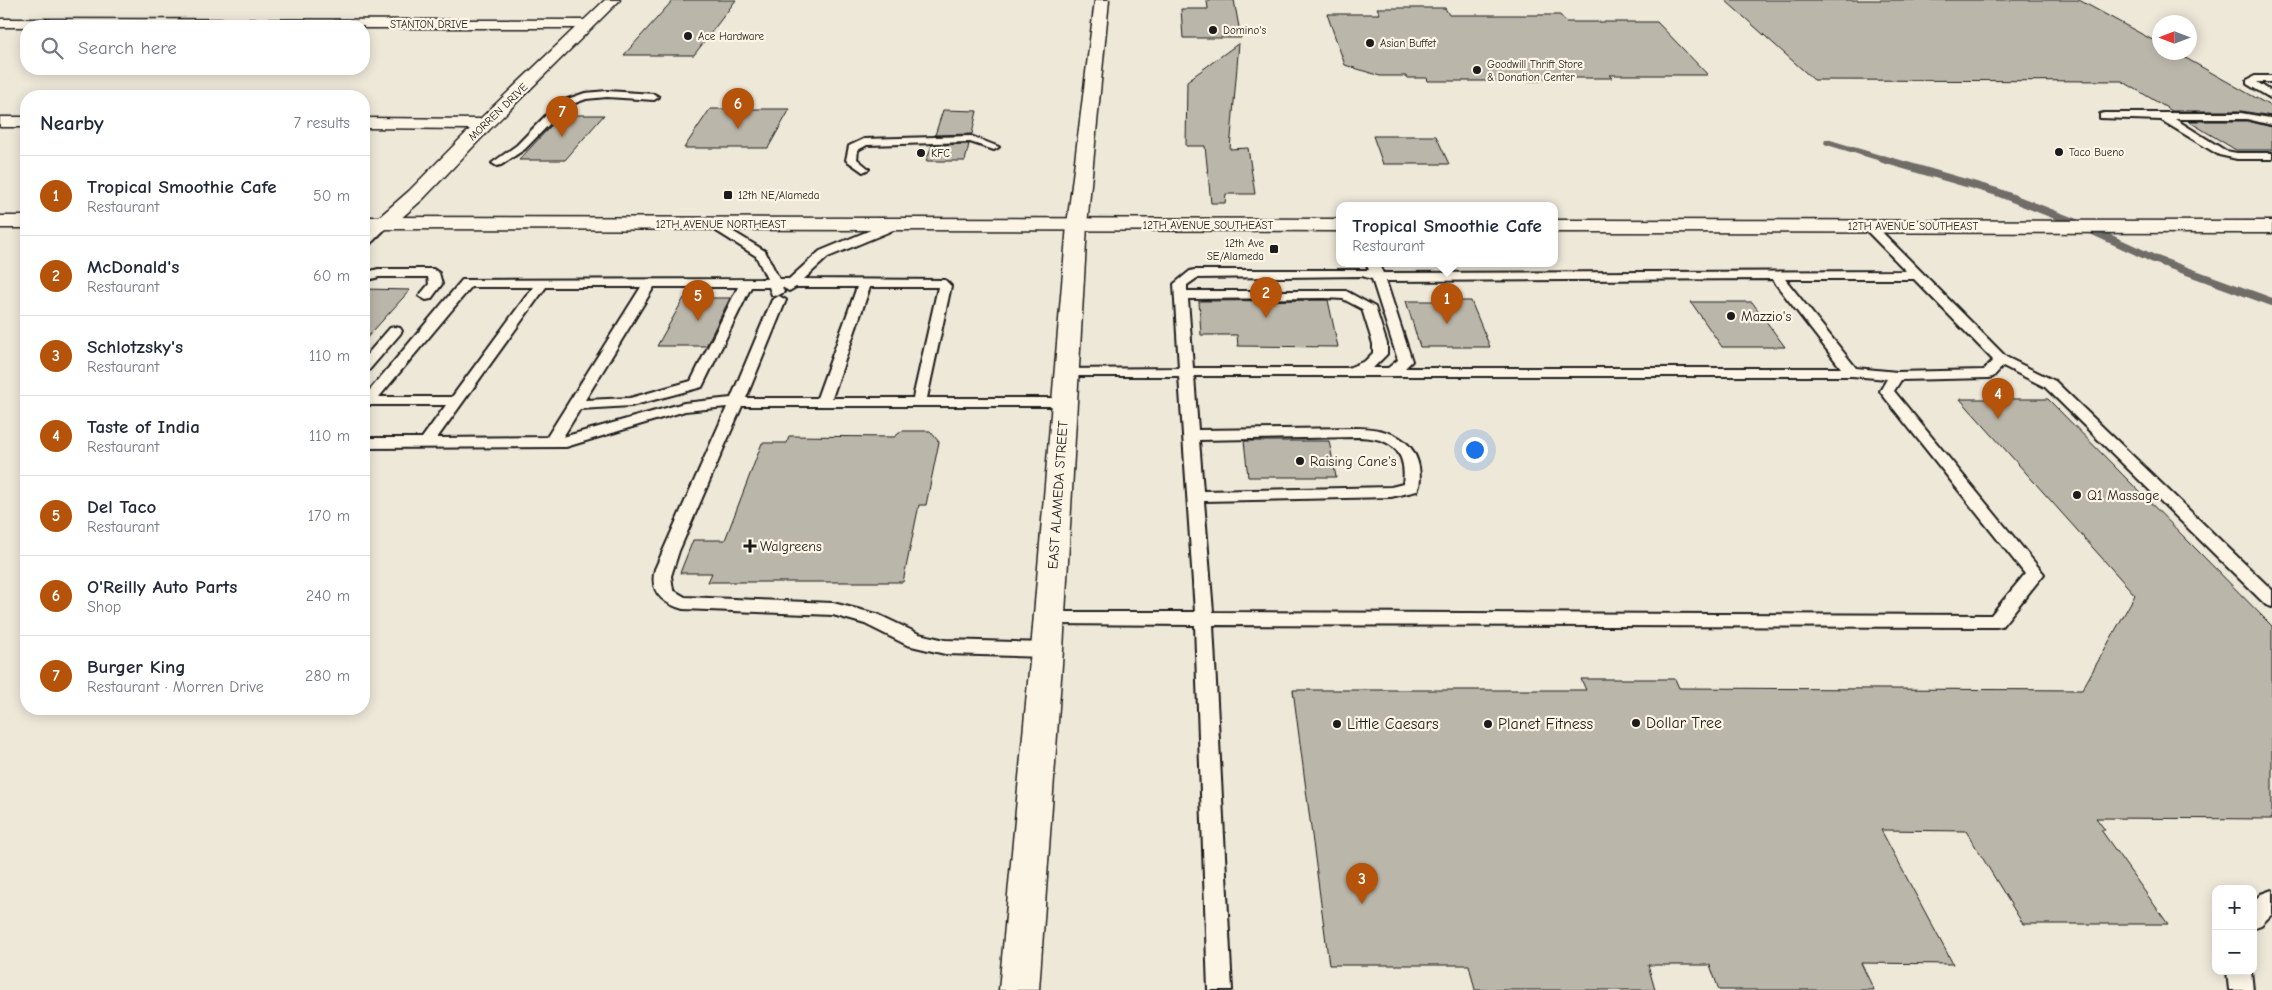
<!DOCTYPE html>
<html lang="en">
<head>
<meta charset="utf-8">
<style>
	body { margin:0; font-family:"Comic Neue",sans-serif; background:#f6f6f7; color:#1f2937 }
	.controls { position:absolute; right:15px; bottom:15px; display:grid; overflow:hidden; border-radius:10px; box-shadow:0 2px 12px #0003 }
	.controls button { width:45px; height:45px; display:grid; place-items:center; padding:0; border:0; border-bottom:1px solid #e0e1e3; background:#fff; color:#1f2937; font:25px sans-serif }
	.compass { position:absolute; left:2152px; top:15px; width:45px; height:45px; border-radius:50%; background:#fff; box-shadow:0 2px 12px #0003; rotate:270deg }
	.you { position:absolute; left:1474px; top:449px; width:18px; height:18px; margin:-12px; border:4px solid #fff; border-radius:50%; background:#1a73e8; box-shadow:0 0 0 8px #1a73e833 }
	.badge { display:grid; place-items:center; width:32px; height:32px; border-radius:50%; background:#b45309; color:#fff; font-size:16px; font-weight:700 }
	.pin { position:absolute; translate:-50% -41px; filter:drop-shadow(0 1px 2px #0008) }
	.pin::after { content:''; position:absolute; top:26px; width:18px; height:15px; background:inherit; clip-path:polygon(0 0,100% 0,50% 100%) }
	.popup { position:absolute; left:1336px; top:202px; width:222px; height:65px; box-sizing:border-box; display:grid; place-content:center; border-radius:10px; background:#fff; filter:drop-shadow(0 1px 4px #0005); font-size:16px; white-space:nowrap; color:#747a83 }
	.popup b { font-size:19px; color:#1f2937 }
	.popup::after { content:''; position:absolute; left:50%; top:100%; margin-left:-10px; border:10px solid transparent; border-top-color:#fff }
	.list { margin:0; padding:0; list-style:none }
	h2 { display:flex; justify-content:space-between; align-items:center; height:65px; margin:0; padding:0 20px; font-size:21px }
	h2 small { font-size:16px; font-weight:400; color:#747a83 }
	.list li { display:grid; grid-template-columns:32px 1fr auto; gap:15px; align-items:center; box-sizing:border-box; height:80px; padding:0 20px; border-top:1px solid #e0e1e3 }
	.list b { display:block; font-size:19px; white-space:nowrap }
	.list p { margin:0; font-size:16px; white-space:nowrap; color:#747a83 }
	.list em { font-size:16px; font-style:normal; color:#747a83 }
	.icon { flex:none; width:28px; height:28px; fill:none; stroke:currentColor; stroke-width:2; stroke-linecap:round; stroke-linejoin:round }
	.map { position:relative; flex:none; width:2272px; height:990px; overflow:hidden }
	.search { position:absolute; background:#fff; box-shadow:0 2px 12px #0003; left:20px; top:20px; width:350px; height:55px; display:flex; align-items:center; gap:12px; box-sizing:border-box; padding:0 18px; border-radius:20px; color:#747a83; font-size:19px }
	.panel { position:absolute; background:#fff; box-shadow:0 2px 12px #0003; left:20px; top:90px; width:350px; height:625px; border-radius:20px }
	.map>svg:first-child { display:block }
	.lines { fill:none; stroke-linecap:round; stroke-linejoin:round }
	.stream-far1 { stroke:#6f6c67; stroke-width:5.5 }
	.stream { stroke:#6f6c67; stroke-width:8 }
	.building { fill:#bab6aa; stroke:#1c1c1c }
	.lane-casing { stroke:#1c1c1c; stroke-width:4 }
	.street-casing { stroke:#1c1c1c; stroke-width:3 }
	.secondary-casing { stroke:#1c1c1c; stroke-width:3 }
	.primary-casing { stroke:#1c1c1c; stroke-width:3 }
	.lane { fill:#fcf5e5; fill-rule:evenodd }
	.street { fill:#fcf5e5; fill-rule:evenodd }
	.secondary { fill:#fcf5e5; fill-rule:evenodd }
	.primary { fill:#fcf5e5; fill-rule:evenodd }
	.poi-dot { fill:#1c1c1c; stroke:#fcf5e5; stroke-width:2 }
	.labels { text-anchor:middle; dominant-baseline:central; stroke-width:4.5; stroke-linejoin:round; paint-order:stroke }
	.far-street-label { font-size:11px; fill:#1c1c1c; stroke:#fcf5e5 }
	.far-poi-label { font-size:11px; fill:#1c1c1c; stroke:#fcf5e5; text-anchor:start }
	.poi-label { font-size:14px; fill:#1c1c1c; stroke:#fcf5e5; text-anchor:start }
	.street-label { font-size:14px; fill:#1c1c1c; stroke:#fcf5e5 }
	.near-poi-label { font-size:16px; fill:#1c1c1c; stroke:#fcf5e5; text-anchor:start }
</style>
</head>
<body>
<div class="map">
<svg width="2272" height="990" viewBox="0 0 2272 990">
	<rect width="100%" height="100%" fill="#eee8d9"/>
	<filter id="ink" filterUnits="userSpaceOnUse"><feTurbulence type="fractalNoise" baseFrequency=".02" numOctaves="2"/><feDisplacementMap in="SourceGraphic" scale="10" xChannelSelector="R" yChannelSelector="G"/><feConvolveMatrix kernelMatrix="1 2 1 2 8 2 1 2 1" color-interpolation-filters="sRGB"/></filter>
	<g filter="url(#ink)">
		<g class="lines">
			<path class="stream-far1" d="M1827,142L1887,160"/>
			<path class="stream" d="M1883,159L1997,192L2076,223L2154,259L2272,302"/>
		</g>
		<path class="building" d="M673,0H736L694,55H624Z
			M1207,0H1234L1241,38H1183L1181,9H1208Z
			M1725,0H2079L2160,44V52H2175L2272,107V116L2241,111H2172L2122,81L1814,80Z
			M1377,8H1445L1449,15H1560L1566,22H1657L1708,75H1609L1612,78H1540L1542,81H1428L1427,78H1407L1406,76H1380L1345,65L1327,14H1380Z
			M1239,43L1230,149L1248,148L1255,194H1226L1225,203H1211L1205,146H1186L1187,81Z
			M710,109H790L768,148H684Z
			M943,110L977,111L972,134L935,135Z
			M561,115H604L565,160H519Z
			M2188,121H2247L2272,127V150H2236Z
			M1373,136H1436L1449,164H1383Z
			M969,144L965,161H926L932,145Z
			M364,289L410,290L364,341Z
			M684,298H730L706,346H657Z
			M1328,300L1338,347L1238,346L1237,335H1201L1199,301Z
			M1406,301H1471L1490,347H1420Z
			M1691,302H1752L1785,347H1722Z
			M1960,399H2048L2272,626V819L2096,818L2105,830H2101L2168,924H2023L1966,831L1881,830L1953,964L1861,963L1874,990H1719L1710,965H1648L1655,990H1475L1469,965H1329L1293,690H1586L1581,679H1675L1679,688L2082,690L2135,595Z
			M902,431H930L939,442L926,505H919L903,582H708L712,573H680L693,540H725L762,443H787L789,436L894,437Z
			M1244,441H1329L1336,477H1248Z"/>
		<g class="lines">
			<defs>
				<path id="lane" d="M2255,76H2272V82H2257L2272,92V99L2247,84V80Z
					M607,91L654,94L659,97L654,100L607,97L586,99L567,106L525,149L501,165L497,166L492,163L517,145L559,102L585,93Z
					M2104,113H2241L2270,118H2272V125L2247,119H2175L2226,151L2237,153H2272V159H2237L2219,155L2161,120L2100,118V114Z
					M971,136L999,147L994,150L970,142L867,145L858,150L857,159L869,169L863,172L846,160L849,146L864,139Z
					M384,219L388,220L390,223L388,226L368,246L364,247V236L380,220Z
					M714,220L765,251L779,279H789L820,251L890,222H898L900,225L898,228L828,257L804,279L945,280L951,286L927,398H1065L1072,402L1065,406H742L679,551L671,576L673,590L685,597L833,603L877,614L919,634L945,640L1047,643L1054,645L1056,650L1054,655L1047,657L945,654L907,645L865,624L833,615L683,609C662,603 649,592 655,569L727,407L685,411L566,447L364,448V438H422L446,405H364V397L462,280L767,279L756,256L710,227L708,224L710,221ZM471,287H533L452,397H379ZM546,287H641L547,437L437,438ZM654,287H738L691,381L630,398L585,400ZM751,287H769L772,295L777,296L784,292L782,287L789,291L796,287H857L817,398H746L786,300L779,296L772,300L731,398L684,403L563,437L580,409L631,406L702,387ZM870,287H938L913,398H832Z
					M1869,222L1873,223L2006,357L2055,381L2272,590V607L2266,605L2045,387L2003,366L1993,377L1988,378L1901,380L1894,391L2044,574L2002,626L1996,627L1213,625L1232,990H1208L1195,625L1049,624L1043,623L1040,618L1043,613L1049,612H1195L1179,376H1067L1062,375L1060,372L1062,369L1179,368L1174,284L1190,271L1194,270H1369L1366,263H1378L1383,273L1906,271L1865,229L1863,226L1865,223ZM1362,276L1372,279L1398,360L1388,368H1373L1387,354V344L1375,307L1346,291H1187V285L1197,278ZM1772,279L1841,368H1405L1412,361L1386,281ZM1785,279H1914L1993,360L1984,370L1897,372L1856,368ZM1325,298L1343,299L1362,309L1373,344V353L1365,361L1348,368H1193L1188,299ZM1194,376H1852L1887,379L1880,391L1882,394L2025,574L1991,615L1213,612L1204,501L1391,497L1417,491C1421,484 1420,475 1419,467C1413,435 1383,428 1355,428L1198,430ZM1355,437C1387,437 1408,447 1403,484L1391,487L1203,491L1199,440Z
					M378,269H433L439,273L442,284L431,299L426,300L419,296L429,284L428,277H379L364,281V273Z
					M395,327L400,328L402,331L400,334L369,370L364,371V358L390,328Z
					M2272,890V914L2261,925L2253,928V902L2261,894Z
					M2227,971H2251L2253,990H2229Z"/>
				<path id="street" d="M605,0H620L491,128L423,199L391,227L384,229L377,227L374,223L377,219L409,191L470,129L364,128V118L480,119L575,28H364V26L0,27V19L584,20Z
					M0,117H26V127H0Z"/>
				<path id="secondary" d="M1095,0H1109L1087,225L1063,650L1039,990H999L1031,650L1067,225Z"/>
				<path id="primary" d="M0,216H26V228H0Z
					M364,217L1340,219V231L364,229Z
					M1554,220L2272,221V233L1554,232Z"/>
			</defs>
			<use href="#lane" class="lane-casing"/>
			<use href="#street" class="street-casing"/>
			<use href="#secondary" class="secondary-casing"/>
			<use href="#primary" class="primary-casing"/>
			<use href="#lane" class="lane"/>
			<use href="#street" class="street"/>
			<use href="#secondary" class="secondary"/>
			<use href="#primary" class="primary"/>
		</g>
	</g>
	<g class="poi-dot">
		<circle cx="1213" cy="30" r="5"/>
		<circle cx="688" cy="36" r="5"/>
		<circle cx="1370" cy="43" r="5"/>
		<circle cx="1477" cy="70" r="5"/>
		<circle cx="2059" cy="152" r="5"/>
		<circle cx="921" cy="153" r="5"/>
		<rect x="723" y="190" width="10" height="10" rx="2.5"/>
		<rect x="1269" y="244" width="10" height="10" rx="2.5"/>
		<circle cx="1731" cy="316" r="5"/>
		<circle cx="1300" cy="461" r="5"/>
		<circle cx="2077" cy="495" r="5"/>
		<path d="M747.5 538.5h5v5h5v5h-5v5h-5v-5h-5v-5h5z"/>
		<circle cx="1636" cy="723" r="5"/>
		<circle cx="1337" cy="724" r="5"/>
		<circle cx="1488" cy="724" r="5"/>
	</g>
	<g class="labels">
		<g class="far-street-label">
			<text x="429" y="24">STANTON DRIVE</text>
			<text transform="translate(498 112) rotate(-44)">MORREN DRIVE</text>
			<text x="721" y="224">12TH AVENUE NORTHEAST</text>
			<text x="1208" y="225">12TH AVENUE SOUTHEAST</text>
			<text x="1913" y="226">12TH AVENUE SOUTHEAST</text>
		</g>
		<g class="far-poi-label">
			<text x="1223" y="30">Domino's</text>
			<text x="698" y="36">Ace Hardware</text>
			<text x="1380" y="43">Asian Buffet</text>
			<text x="1487" y="64">Goodwill Thrift Store<tspan x="1487" dy="13">&amp; Donation Center</tspan></text>
			<text x="2069" y="152">Taco Bueno</text>
			<text x="931" y="153">KFC</text>
			<text x="738" y="195">12th NE/Alameda</text>
			<text x="1264" y="243" text-anchor="end">12th Ave<tspan x="1264" dy="13">SE/Alameda</tspan></text>
		</g>
		<g class="poi-label">
			<text x="1741" y="316">Mazzio's</text>
			<text x="1310" y="461">Raising Cane's</text>
			<text x="2087" y="495">Q1 Massage</text>
			<text x="760" y="546">Walgreens</text>
		</g>
		<g class="street-label">
			<text transform="translate(1058 495) rotate(-86)">EAST ALAMEDA STREET</text>
		</g>
		<g class="near-poi-label">
			<text x="1646" y="723">Dollar Tree</text>
			<text x="1347" y="724">Little Caesars</text>
			<text x="1498" y="724">Planet Fitness</text>
		</g>
	</g>
</svg>
<div class="controls">
<button>+</button>
<button>−</button>
</div>
<svg class="compass" viewBox="-18 -18 36 36"><path d="M0-13l5 13h-10z" fill="#e53935"/><path d="M0 13l5-13h-10z" fill="#747a83"/></svg>
<div class="you"></div>
<div class="pin badge" style="left:1447px;top:324px">1</div>
<div class="popup"><b>Tropical Smoothie Cafe</b>Restaurant</div>
<div class="pin badge" style="left:1266px;top:318px">2</div>
<div class="pin badge" style="left:1362px;top:904px">3</div>
<div class="pin badge" style="left:1998px;top:419px">4</div>
<div class="pin badge" style="left:698px;top:321px">5</div>
<div class="pin badge" style="left:738px;top:129px">6</div>
<div class="pin badge" style="left:562px;top:137px">7</div>
<div class="search"><svg class="icon" aria-label="search" viewBox="0 0 24 24"><circle cx="10" cy="10" r="6"/><path d="M15 15l6 6"/></svg>Search here</div>
<section class="panel">
<h2>Nearby<small>7 results</small></h2>
<ul class="list">
<li><span class="badge">1</span><div><b>Tropical Smoothie Cafe</b><p>Restaurant</p></div><em>50 m</em></li>
<li><span class="badge">2</span><div><b>McDonald's</b><p>Restaurant</p></div><em>60 m</em></li>
<li><span class="badge">3</span><div><b>Schlotzsky's</b><p>Restaurant</p></div><em>110 m</em></li>
<li><span class="badge">4</span><div><b>Taste of India</b><p>Restaurant</p></div><em>110 m</em></li>
<li><span class="badge">5</span><div><b>Del Taco</b><p>Restaurant</p></div><em>170 m</em></li>
<li><span class="badge">6</span><div><b>O'Reilly Auto Parts</b><p>Shop</p></div><em>240 m</em></li>
<li><span class="badge">7</span><div><b>Burger King</b><p>Restaurant · Morren Drive</p></div><em>280 m</em></li>
</ul>
</section>
</div>
</body>
</html>
